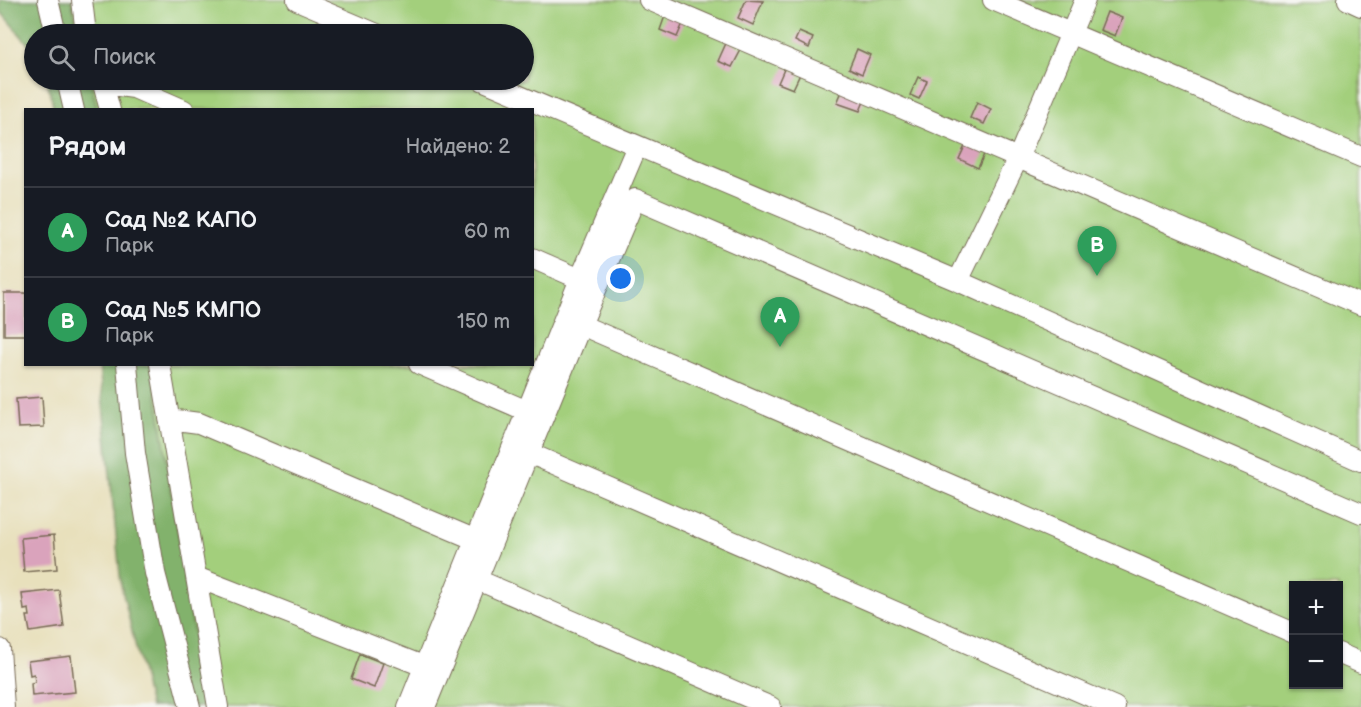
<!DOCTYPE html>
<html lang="ru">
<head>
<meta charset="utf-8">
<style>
	body { margin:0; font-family:"Balsamiq Sans",sans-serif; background:#20242c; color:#f1f3f6 }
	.controls { position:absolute; right:18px; bottom:18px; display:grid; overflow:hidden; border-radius:0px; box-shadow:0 2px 4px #0004 }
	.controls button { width:54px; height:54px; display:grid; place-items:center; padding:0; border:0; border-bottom:2px solid #363941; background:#171b24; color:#f1f3f6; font:30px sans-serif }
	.you { position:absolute; left:621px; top:279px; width:21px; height:21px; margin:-15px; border:4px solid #fff; border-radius:50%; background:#1a73e8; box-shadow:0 0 0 9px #1a73e833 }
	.badge { display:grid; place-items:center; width:39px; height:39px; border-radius:50%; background:#b45309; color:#fff; font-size:20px; font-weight:700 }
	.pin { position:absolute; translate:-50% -50px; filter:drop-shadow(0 2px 3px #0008) }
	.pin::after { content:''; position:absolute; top:32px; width:21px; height:18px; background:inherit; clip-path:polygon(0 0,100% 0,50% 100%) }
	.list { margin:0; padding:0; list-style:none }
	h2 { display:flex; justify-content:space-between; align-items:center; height:78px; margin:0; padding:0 24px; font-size:26px }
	h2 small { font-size:20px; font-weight:400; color:#9ea1a6 }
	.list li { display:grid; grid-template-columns:39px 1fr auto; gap:18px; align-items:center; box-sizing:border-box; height:90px; padding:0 24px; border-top:2px solid #363941 }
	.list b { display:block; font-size:22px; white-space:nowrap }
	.list p { margin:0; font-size:20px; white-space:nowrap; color:#9ea1a6 }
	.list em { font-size:20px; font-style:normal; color:#9ea1a6 }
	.icon { flex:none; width:33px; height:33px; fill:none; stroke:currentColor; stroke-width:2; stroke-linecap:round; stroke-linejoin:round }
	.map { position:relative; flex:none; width:1361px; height:707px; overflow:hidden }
	.search { position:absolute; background:#171b24; box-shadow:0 2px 4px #0004; left:24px; top:24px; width:510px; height:66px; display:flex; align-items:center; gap:15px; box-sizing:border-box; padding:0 21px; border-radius:33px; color:#9ea1a6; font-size:22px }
	.panel { position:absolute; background:#171b24; box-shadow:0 2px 4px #0004; left:24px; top:108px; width:510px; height:258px; border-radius:0px }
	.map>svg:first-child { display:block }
	.green { fill:#a3cf7c; stroke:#6f7c4d; stroke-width:1.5; fill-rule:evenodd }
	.forest { fill:#82b26c; stroke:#5e6e45; stroke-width:1.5 }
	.building { fill:#daa3bc }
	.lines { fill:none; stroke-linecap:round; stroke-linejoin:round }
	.minor-casing { stroke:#786a55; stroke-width:22 }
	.minor { stroke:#fff; stroke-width:20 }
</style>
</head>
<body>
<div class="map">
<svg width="1361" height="707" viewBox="0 0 1361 707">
	<rect width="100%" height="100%" fill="#f6f6f2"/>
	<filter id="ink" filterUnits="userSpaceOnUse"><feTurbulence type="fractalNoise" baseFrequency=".0167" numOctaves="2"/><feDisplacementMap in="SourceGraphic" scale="12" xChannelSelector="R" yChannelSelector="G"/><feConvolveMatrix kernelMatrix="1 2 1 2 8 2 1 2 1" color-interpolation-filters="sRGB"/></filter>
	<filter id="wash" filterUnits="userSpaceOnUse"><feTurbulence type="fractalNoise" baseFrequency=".008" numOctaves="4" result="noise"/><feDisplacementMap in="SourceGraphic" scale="24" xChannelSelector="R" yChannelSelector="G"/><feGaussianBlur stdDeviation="1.35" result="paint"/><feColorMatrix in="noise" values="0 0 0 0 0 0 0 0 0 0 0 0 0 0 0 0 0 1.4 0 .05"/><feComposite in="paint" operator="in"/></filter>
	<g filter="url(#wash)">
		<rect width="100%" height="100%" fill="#e8e0bc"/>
		<path class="green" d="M71,0H1361V707H205L152,365L532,364V110L97,109L90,80H524V34H79ZM1294,586H1338V684H1294Z"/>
		<path class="forest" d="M0,0H71L79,34H34V51L0,11Z
			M47,80H90L97,109H54Z
			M99,365H152L205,707H150L121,585Z"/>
		<g id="blocks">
			<path class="building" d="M746,0L763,1L753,25L738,18Z
				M1107,12L1122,18L1115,36L1100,30Z
				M666,13L684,21L677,37L660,30Z
				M799,32L813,38L809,48L795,41Z
				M727,41L742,48L732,67L718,61Z
				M857,49L870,55L862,74L849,68Z
				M785,67L800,74L793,89L778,83Z
				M918,77L927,81L919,99L910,95Z
				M843,89L865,99L860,111L837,103Z
				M977,102L991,109L984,124L970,118Z
				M966,144L985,152L978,168L959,159Z
				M4,293H26V335H4Z
				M42,397L44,427L18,428L16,399Z
				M54,535L57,569L24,572L21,538Z
				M59,590L64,627L30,632L27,616H30L29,609L24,610L22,594Z
				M360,654L383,663L374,688L351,679Z
				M71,656L75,692L32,696L31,683L35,682L34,674L30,675L28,661Z"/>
		</g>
	</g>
	<g filter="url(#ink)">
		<use href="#blocks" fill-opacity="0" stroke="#786a55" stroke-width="1.5"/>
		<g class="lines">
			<defs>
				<path id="minor" d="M48,0L56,34
					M82,0L86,34
					M297,0L377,34
					M649,0L1361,305
					M993,0L1361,157
					M1348,0L1361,6
					M67,80L74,110
					M102,80L110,110
					M482,80L958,281L1361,461
					M104,84L134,88L184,110
					M532,258L580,279
					M958,281L1018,158L1085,0
					M581,325L1294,633
					M127,364L135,453L155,573L190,707
					M160,364L218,707
					M419,364L527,411
					M169,419L199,423L476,540
					M529,453L1115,707
					M196,577L423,666
					M478,580L771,707
					M0,649L4,707
					M1338,653L1361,663
					M408,707L580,279L637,146
					M425,707L581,325L635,199L1361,513"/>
			</defs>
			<use href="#minor" class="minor-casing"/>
			<use href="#minor" class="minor"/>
		</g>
	</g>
</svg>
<div class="controls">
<button>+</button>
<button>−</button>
</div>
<div class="you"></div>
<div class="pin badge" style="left:780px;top:347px;background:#2e9e5b">A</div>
<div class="pin badge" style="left:1097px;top:276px;background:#2e9e5b">B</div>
<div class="search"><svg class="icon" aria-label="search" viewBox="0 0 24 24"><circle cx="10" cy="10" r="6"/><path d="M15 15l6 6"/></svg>Поиск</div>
<section class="panel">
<h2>Рядом<small>Найдено: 2</small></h2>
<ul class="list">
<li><span class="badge" style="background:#2e9e5b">A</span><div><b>Сад №2 КАПО</b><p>Парк</p></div><em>60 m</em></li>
<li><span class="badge" style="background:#2e9e5b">B</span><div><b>Сад №5 КМПО</b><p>Парк</p></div><em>150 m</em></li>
</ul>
</section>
</div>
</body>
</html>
